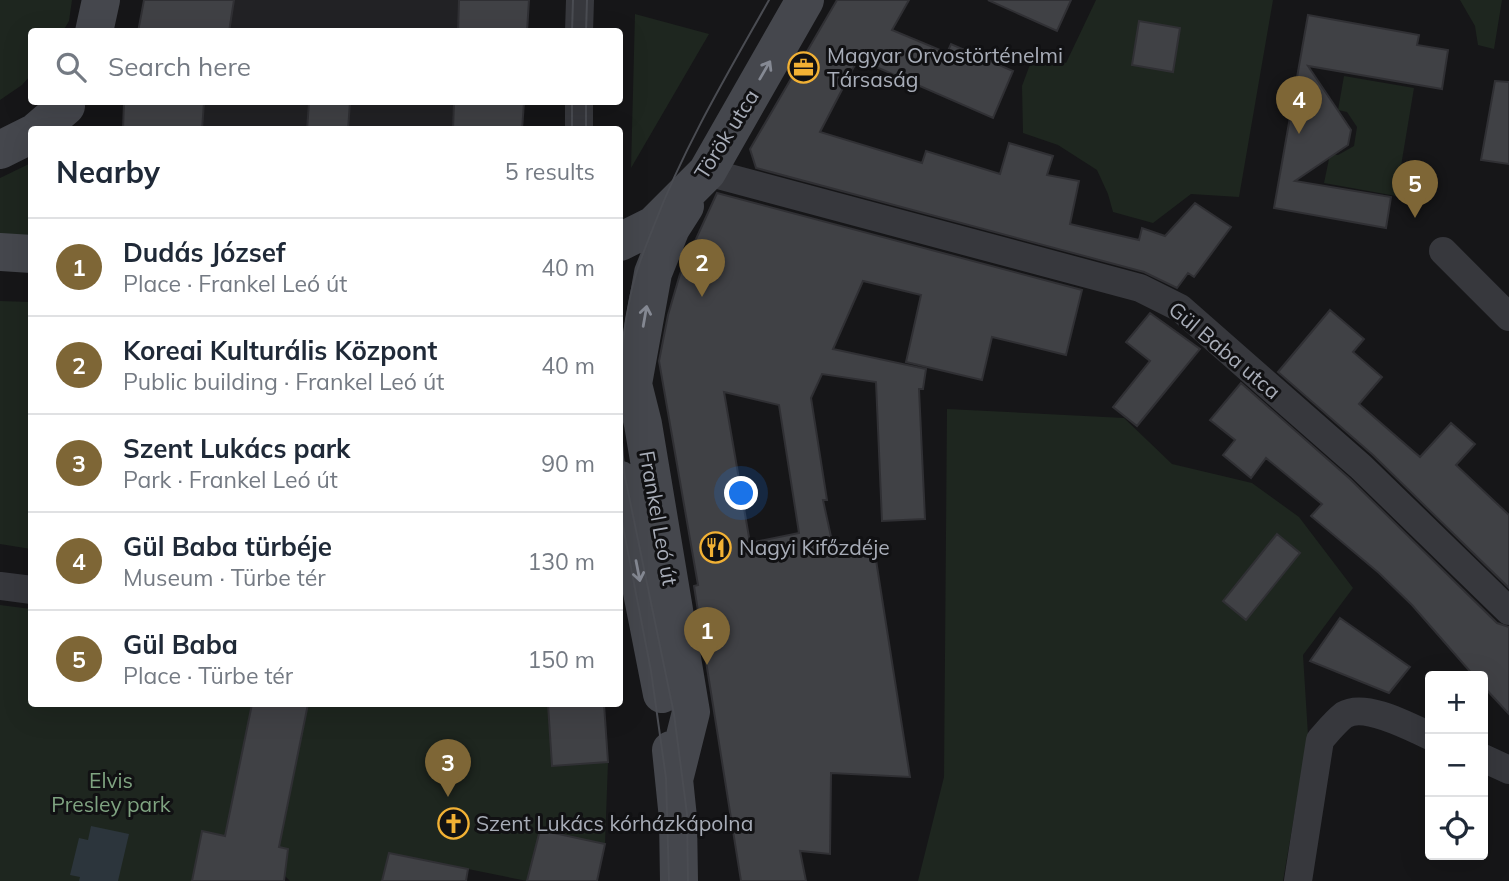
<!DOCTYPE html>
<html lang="en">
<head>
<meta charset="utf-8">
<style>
	body { margin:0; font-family:Mulish,sans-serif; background:#f6f6f7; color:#1f2937 }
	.controls { position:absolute; right:21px; bottom:21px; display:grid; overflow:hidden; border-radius:7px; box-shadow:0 7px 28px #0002 }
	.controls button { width:63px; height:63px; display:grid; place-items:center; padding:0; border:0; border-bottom:2px solid #e0e1e3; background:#fff; color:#1f2937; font:35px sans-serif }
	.you { position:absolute; left:742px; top:494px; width:24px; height:24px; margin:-18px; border:5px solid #fff; border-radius:50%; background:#1a73e8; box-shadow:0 0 0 10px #1a73e833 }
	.badge { display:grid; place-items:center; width:46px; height:46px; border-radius:50%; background:#7e6636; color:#fff; font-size:23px; font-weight:700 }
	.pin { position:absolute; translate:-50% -58px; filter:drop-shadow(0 2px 4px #0008) }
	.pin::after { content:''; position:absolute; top:37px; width:24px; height:21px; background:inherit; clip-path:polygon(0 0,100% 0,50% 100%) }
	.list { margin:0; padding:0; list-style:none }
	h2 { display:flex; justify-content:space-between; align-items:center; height:91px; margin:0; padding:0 28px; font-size:30px }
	h2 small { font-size:23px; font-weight:400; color:#747a83 }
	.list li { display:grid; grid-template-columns:46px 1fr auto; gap:21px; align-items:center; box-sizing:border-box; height:98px; padding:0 28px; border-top:2px solid #e0e1e3 }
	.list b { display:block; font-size:26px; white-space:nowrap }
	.list p { margin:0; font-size:23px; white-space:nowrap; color:#747a83 }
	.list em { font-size:23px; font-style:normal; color:#747a83 }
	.icon { flex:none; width:38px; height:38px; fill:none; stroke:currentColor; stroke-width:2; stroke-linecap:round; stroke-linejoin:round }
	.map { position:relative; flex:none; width:1509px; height:881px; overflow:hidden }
	.search { position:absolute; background:#fff; box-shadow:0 7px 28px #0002; left:28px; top:28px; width:595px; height:77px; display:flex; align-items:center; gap:18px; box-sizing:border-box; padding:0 24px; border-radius:7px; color:#747a83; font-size:26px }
	.panel { position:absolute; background:#fff; box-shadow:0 7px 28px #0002; left:28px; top:126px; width:595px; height:581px; border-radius:7px }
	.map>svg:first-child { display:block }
	.built { fill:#222225 }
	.green { fill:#1e261f }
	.water { fill:#2c353c }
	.building { fill:#404145; stroke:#303034; stroke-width:2; fill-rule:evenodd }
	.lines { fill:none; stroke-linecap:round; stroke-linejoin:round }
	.street { stroke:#37383d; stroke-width:28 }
	.secondary { stroke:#45474d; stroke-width:38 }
	.tram { stroke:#4a4c52; stroke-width:2 }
	.oneway { stroke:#858993 }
	.labels { text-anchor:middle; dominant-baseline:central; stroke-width:6; stroke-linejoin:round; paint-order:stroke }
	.poi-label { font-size:21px; fill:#a8adb8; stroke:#111113; text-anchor:start }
	.street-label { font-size:21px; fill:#a8adb8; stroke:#111113 }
	.park-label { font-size:21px; fill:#7fa381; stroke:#111113 }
</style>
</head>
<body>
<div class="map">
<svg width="1509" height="881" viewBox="0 0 1509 881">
	<rect width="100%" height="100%" fill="#161618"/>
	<path class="built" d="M144,0H529L527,31L138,32Z
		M124,102H524L522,129L123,130Z"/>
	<path class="green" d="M0,0H72L69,21L63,31L32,32L31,75L22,85L0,100Z
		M1096,0H1273L1239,197L1191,194L1153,223L1113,212L1108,194L1097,170L1058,145L1023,133L1022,86L1035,51L1066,63Z
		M1460,0H1502L1494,49L1478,45L1475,26Z
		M635,14L709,34L631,168Z
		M1344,76L1414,88L1396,196L1324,183L1330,154L1338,155L1354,146L1357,127L1347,112L1338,110Z
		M31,163V236L0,235V178Z
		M0,301L31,302V549L0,544Z
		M947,409L1124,418L1172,464L1252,483L1299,517L1353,588L1303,655L1308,735L1283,881H918L944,777Z
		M0,605L31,609L32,704H252L225,836L192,881H0Z
		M308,704H548L552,766L608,762L605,844L540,830L527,881L389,853L382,881H290L285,876L279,847Z"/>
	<path class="water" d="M91,826L129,834L118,881H79L80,877L70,875L79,838L88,840Z"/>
	<path class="building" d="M144,0H234L229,32H138Z
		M459,0H529L527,32H458Z
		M837,0H909L892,30L947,53L951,44L1013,71L993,118L858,59L820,132L922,163L926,151L1000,174L1009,143L1053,156L1047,175L1079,181L1070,224L1139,240L1142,228L1165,236L1195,203L1231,227L1194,277L1188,273L1177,288L1144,272L756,168L750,149Z
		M988,0H1071L1057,31Z
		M1308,15L1419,35L1417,45L1448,50L1442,89L1308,66L1351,130L1348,145L1295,181L1391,197L1386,228L1274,208Z
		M1139,21L1180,28L1173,72L1132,65Z
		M1495,81L1509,82V164L1481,160Z
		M124,102H204L202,130H123Z
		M309,102H350L348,130H307Z
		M454,102H524L522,130H453Z
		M717,193L1082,290L1066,355L992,337L982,380L906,362L921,295L863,281L833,349L926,369L923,389H919L925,519L882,521L876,382L822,374L811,398L827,500H823L835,555L874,547L910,777L831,773L830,854L800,851L806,881H741L694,586L698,585L659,361L668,315L680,274ZM724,392L779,405L799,533L750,543Z
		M1330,310L1364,339L1353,352L1382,377L1359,404L1420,457L1451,423L1475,444L1456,465L1509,515V588L1373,455L1278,372Z
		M1150,313L1200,349L1137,426L1113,407L1150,361L1126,342Z
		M1241,383L1350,479L1497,623L1509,627V714L1483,686V676H1474L1412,605L1379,573L1311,516L1322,504L1266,458L1251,478L1223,455L1235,440L1210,420Z
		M1277,534L1300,553L1246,620L1223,601Z
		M1340,618L1410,667L1389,693L1310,661Z
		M252,704H308L279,847L288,849L284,881H192L202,831L225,836Z
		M548,704H604L608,762L552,766Z
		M540,830L605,844L597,881H527Z
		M389,853L468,869L466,881H382Z"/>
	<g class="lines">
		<path class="street" d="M579,32L580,0
			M579,102V130
			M707,172L1140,288L1180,308L1361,467L1509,611
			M1443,251L1509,317
			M0,586L32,590
			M1483,758L1509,770
			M1298,881L1320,740C1328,731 1335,722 1344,715C1365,702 1410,727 1430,736"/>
		<path class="secondary" d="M94,32L101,0
			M38,130L66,106
			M0,150L32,134
			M620,242L654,225L707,172L805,0
			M0,252L32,254
			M620,354L633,384L643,424L691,712L675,776
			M633,384L653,273L671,228L685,206
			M620,480L662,694
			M671,750L678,818L679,881"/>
		<path class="tram" d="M572,32L573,0
			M586,32L587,0
			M572,102V130
			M586,130V102
			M624,472L674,714L687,814L688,881
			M625,479C619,419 617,358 630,298C635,272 645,248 655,223C685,145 728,73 769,0
			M620,511L651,671L666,778L669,881"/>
	</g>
	<defs><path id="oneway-shaft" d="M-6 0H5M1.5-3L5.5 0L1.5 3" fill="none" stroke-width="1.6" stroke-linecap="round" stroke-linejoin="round" transform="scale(1.75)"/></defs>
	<g class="oneway">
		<use href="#oneway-shaft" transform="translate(765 70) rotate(-60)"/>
		<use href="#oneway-shaft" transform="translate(645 316) rotate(-80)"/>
		<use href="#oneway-shaft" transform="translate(638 571) rotate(79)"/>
	</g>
	<defs>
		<symbol id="office-ring" viewBox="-11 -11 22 22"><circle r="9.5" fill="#111113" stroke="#f2b134" stroke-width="1.5"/><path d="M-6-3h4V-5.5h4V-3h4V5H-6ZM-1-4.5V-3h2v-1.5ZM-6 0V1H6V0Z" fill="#f2b134"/></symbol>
		<symbol id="restaurant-ring" viewBox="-11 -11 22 22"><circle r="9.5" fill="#111113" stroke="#f2b134" stroke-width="1.5"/><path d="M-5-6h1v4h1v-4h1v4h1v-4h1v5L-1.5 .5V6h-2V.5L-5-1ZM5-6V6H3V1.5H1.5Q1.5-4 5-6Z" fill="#f2b134"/></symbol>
		<symbol id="church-ring" viewBox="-11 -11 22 22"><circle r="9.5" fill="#111113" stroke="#f2b134" stroke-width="1.5"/><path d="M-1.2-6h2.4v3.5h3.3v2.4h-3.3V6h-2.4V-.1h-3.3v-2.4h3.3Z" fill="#f2b134"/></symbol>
	</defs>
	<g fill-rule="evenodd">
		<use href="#office-ring" x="786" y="50" width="35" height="35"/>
		<use href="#restaurant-ring" x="698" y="530" width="35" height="35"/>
		<use href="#church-ring" x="436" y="806" width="35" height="35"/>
	</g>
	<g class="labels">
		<g class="poi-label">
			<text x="827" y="55">Magyar Orvostörténelmi<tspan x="827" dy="24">Társaság</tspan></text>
			<text x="739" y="547">Nagyi Kifőzdéje</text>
			<text x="476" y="823">Szent Lukács kórházkápolna</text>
		</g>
		<g class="street-label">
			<text transform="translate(726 134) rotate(-58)">Török utca</text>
			<text transform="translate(1225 350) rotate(40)">Gül Baba utca</text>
			<text transform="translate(659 518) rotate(80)">Frankel Leó út</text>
		</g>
		<g class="park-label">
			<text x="111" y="780">Elvis<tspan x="111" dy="24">Presley park</tspan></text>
		</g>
	</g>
</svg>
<div class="controls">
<button>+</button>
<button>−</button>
<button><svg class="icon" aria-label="locate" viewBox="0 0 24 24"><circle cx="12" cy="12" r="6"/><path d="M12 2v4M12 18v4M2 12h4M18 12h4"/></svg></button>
</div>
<div class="you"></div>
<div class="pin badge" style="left:707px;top:665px">1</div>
<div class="pin badge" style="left:702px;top:297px">2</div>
<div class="pin badge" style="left:448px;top:797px">3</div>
<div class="pin badge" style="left:1299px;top:134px">4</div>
<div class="pin badge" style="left:1415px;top:218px">5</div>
<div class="search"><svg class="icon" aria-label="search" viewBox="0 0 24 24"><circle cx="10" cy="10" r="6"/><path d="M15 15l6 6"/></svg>Search here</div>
<section class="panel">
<h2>Nearby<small>5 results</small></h2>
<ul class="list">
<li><span class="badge">1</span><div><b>Dudás József</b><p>Place · Frankel Leó út</p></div><em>40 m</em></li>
<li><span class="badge">2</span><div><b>Koreai Kulturális Központ</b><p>Public building · Frankel Leó út</p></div><em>40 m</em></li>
<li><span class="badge">3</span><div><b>Szent Lukács park</b><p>Park · Frankel Leó út</p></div><em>90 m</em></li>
<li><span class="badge">4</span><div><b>Gül Baba türbéje</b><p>Museum · Türbe tér</p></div><em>130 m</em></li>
<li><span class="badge">5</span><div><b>Gül Baba</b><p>Place · Türbe tér</p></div><em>150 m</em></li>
</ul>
</section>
</div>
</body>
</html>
